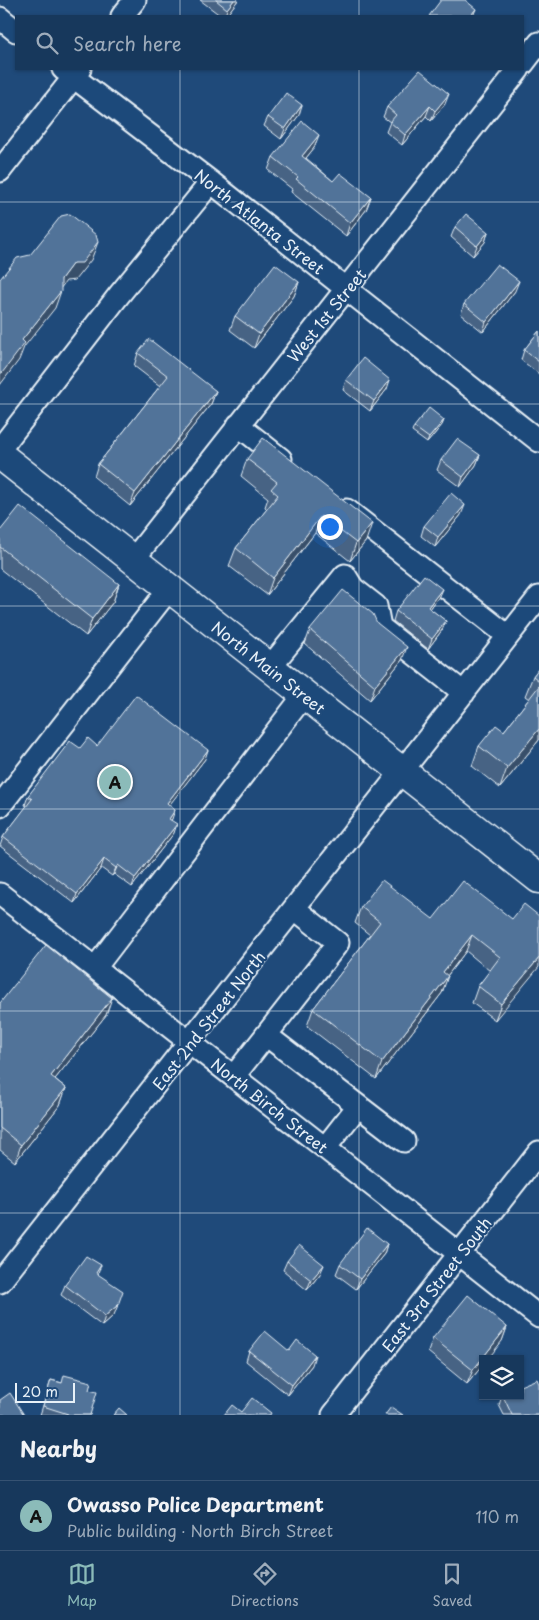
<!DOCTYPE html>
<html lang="en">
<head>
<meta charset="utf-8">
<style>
	body { margin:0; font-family:"Playpen Sans",sans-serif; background:#244365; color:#f1f3f6 }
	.controls { position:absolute; right:15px; bottom:15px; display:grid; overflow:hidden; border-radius:0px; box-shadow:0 1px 4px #0004 }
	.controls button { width:45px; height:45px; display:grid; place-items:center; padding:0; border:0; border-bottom:1px solid #365272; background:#17385c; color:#f1f3f6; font:25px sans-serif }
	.scale { position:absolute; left:15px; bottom:12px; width:60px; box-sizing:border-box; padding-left:5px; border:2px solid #e8f1f8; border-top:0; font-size:14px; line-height:18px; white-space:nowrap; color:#e8f1f8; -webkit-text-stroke:4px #1f4a7a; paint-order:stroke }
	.you { position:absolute; left:329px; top:526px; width:18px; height:18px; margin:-12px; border:4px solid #fff; border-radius:50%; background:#1a73e8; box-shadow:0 0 0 8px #1a73e833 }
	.badge { display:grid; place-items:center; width:32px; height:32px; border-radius:50%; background:#8bbbb9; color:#111; font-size:16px; font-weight:700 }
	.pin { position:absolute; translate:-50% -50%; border:2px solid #fff; box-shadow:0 1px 5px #0006 }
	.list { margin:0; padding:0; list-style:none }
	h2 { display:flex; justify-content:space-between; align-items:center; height:65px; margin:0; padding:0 20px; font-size:21px }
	h2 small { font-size:16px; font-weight:400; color:#9eacbb }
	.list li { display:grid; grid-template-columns:32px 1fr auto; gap:15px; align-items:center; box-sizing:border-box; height:70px; padding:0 20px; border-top:1px solid #365272 }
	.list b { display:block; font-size:19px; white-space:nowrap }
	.list p { margin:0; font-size:16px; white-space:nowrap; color:#9eacbb }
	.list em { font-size:16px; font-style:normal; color:#9eacbb }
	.icon { flex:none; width:28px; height:28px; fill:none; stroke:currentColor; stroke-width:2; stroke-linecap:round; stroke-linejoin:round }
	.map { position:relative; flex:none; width:539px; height:1415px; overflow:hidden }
	.search { position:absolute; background:#17385c; box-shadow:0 1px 4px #0004; left:15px; right:15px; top:15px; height:55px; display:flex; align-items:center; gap:12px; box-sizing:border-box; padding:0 18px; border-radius:0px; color:#9eacbb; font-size:19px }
	.sheet { height:135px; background:#17385c }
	nav { display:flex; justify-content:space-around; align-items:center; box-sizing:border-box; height:70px; border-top:1px solid #365272; background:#17385c; font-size:14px; color:#9eacbb }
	nav a { display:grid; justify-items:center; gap:2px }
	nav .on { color:#8bbbb9 }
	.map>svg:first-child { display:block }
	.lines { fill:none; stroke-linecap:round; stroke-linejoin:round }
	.minor-casing { stroke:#e8f1f8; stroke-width:25 }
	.major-casing { stroke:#e8f1f8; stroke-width:31 }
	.minor { stroke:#1f4a7a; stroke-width:21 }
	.major { stroke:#1f4a7a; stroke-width:28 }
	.wall { fill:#466384; stroke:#e8f1f8 }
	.shaded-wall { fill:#39506b; stroke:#e8f1f8 }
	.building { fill:#517399; stroke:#e8f1f8 }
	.grid { fill:none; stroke:#e8f1f8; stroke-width:1; stroke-opacity:0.55 }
	.labels { text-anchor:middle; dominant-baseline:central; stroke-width:4.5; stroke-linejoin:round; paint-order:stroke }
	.street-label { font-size:16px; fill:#e8f1f8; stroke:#1f4a7a }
</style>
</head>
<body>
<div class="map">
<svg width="539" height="1415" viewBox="0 0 539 1415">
	<rect width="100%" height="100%" fill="#1f4a7a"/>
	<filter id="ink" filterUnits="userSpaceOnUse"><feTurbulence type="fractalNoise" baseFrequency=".02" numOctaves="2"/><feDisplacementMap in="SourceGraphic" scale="10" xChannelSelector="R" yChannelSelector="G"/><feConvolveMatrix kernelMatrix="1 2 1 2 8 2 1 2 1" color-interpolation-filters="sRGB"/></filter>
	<g filter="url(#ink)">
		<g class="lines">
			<defs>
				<path id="minor" d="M122,16L135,0
					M0,18L16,31
					M523,64L539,43
					M63,69L211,182L539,441
					M0,171L80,69
					M238,425L281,459
					M0,449L119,295L211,182
					M347,510L508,636
					M133,560L519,69
					M270,667L345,575L353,588L376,606L380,627L464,693
					M0,806L169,589
					M0,894L325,1148L539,1317
					M95,968L305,694
					M266,1035L404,1141
					M234,1076L338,943L295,909
					M325,1148L358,1106
					M0,1282L539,597
					M333,1415L539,1152"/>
				<path id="major" d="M0,455L539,879"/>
			</defs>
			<use href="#minor" class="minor-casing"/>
			<use href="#major" class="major-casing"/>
			<use href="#minor" class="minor"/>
			<use href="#major" class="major"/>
		</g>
		<path class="wall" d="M200,0H238L226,16H221Z
			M445,104L431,121L426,116L402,145L386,132L390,122L383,117L387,107Z
			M299,115L281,139L264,126L268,117Z
			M314,148L306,158L333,181L371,197L366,210L346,236L291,192L292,189L268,170L273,157Z
			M455,227L488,232L485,242L473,256L451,237Z
			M299,282L294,296L254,348L230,330L235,316Z
			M515,291L483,332L461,314L464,304Z
			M539,331V374L521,360L524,350Z
			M138,353L216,391L211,404L130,506L94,477L98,464L160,386L134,366Z
			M346,380L387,389L370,411L343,390Z
			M444,420L442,425L427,443L412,432L414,427Z
			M480,455L476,465L460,487L437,470L441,460Z
			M247,459L366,541L350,561L315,533L267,595L229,566L236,548L267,509L265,507L268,498L241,476Z
			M461,515L435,547L421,536L424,526Z
			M0,531L119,584L113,602L86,636L0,569Z
			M438,598L430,609L446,621L442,630L428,649L393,621L396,611Z
			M377,623L402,660L370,700L305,644L310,630Z
			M539,668V740L500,788L472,766L479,746L504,731L529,699L525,696L533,676Z
			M80,748L205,759L169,805L172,819L171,820L174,833L132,887L114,874L112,876L101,868L74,903L0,846L3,837L27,806L25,805L28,796Z
			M361,907L433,919H512L539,916L495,1020L472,1003L478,986L490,971L466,951L447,976L442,993L376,1079L307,1026L313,1009L370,935L355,923Z
			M0,1003L106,1015L55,1079L66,1088L60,1105L15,1162L0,1150Z
			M387,1244L384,1254L356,1289L336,1274L340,1264Z
			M287,1261L320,1274L307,1290L283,1270Z
			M101,1265L98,1274L114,1315L102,1326L61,1295L65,1285Z
			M507,1327L502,1341L483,1359V1365L467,1384L428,1352L433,1338Z
			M249,1351H289L312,1365L288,1395L246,1361Z
			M51,1380L89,1390L90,1415H40Z
			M502,1396H520L539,1415H504L499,1405Z"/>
		<path class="shaded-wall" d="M234,0H238L226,16H225L227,9Z
			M476,9L473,16H470Z
			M449,94L445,104L431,121L435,111Z
			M302,105L299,115L281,139L285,129Z
			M430,106L426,116L402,145L405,135Z
			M319,135L314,148L298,168L302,156Z
			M371,197L366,210L346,236L350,223Z
			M488,232L485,242L473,256L477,246Z
			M98,242L91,260L75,280L66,281L54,297L61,279L73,263Z
			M519,281L515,291L483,332L486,322Z
			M299,282L294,296L254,348L259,334Z
			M61,291L55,308L24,347L19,360L0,385V373L22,340Z
			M390,380L387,389L370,411L374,401Z
			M216,391L211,404L130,506L135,493Z
			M444,420L442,425L427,443L429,438Z
			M480,455L476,465L460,487L463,477Z
			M465,505L461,515L435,547L438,537Z
			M321,516L315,533L267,595L273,578Z
			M372,523L366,541L350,561L356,543Z
			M119,584L113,602L86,636L92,619Z
			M442,589L438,598L424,617L428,607Z
			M446,621L442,630L428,649L432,639Z
			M407,647L402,660L370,700L375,686Z
			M539,729V740L500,788L507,768Z
			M208,750L205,759L164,812L167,803Z
			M175,810L172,819L166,827L169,819Z
			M177,824L174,833L132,887L135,878Z
			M104,859L101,868L74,903L77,894Z
			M118,865L114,874L112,876L116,868Z
			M472,935L466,951L437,989L443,972Z
			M539,958V967L495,1020L501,1004Z
			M448,976L442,993L376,1079L382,1062Z
			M112,998L106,1015L44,1093L51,1076Z
			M66,1088L60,1105L15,1162L21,1145Z
			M387,1244L384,1254L356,1289L360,1279Z
			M324,1265L320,1274L307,1290L311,1280Z
			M118,1305L114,1315L102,1326L105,1316Z
			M507,1327L502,1341L488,1359H483V1365L467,1384L473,1370Z
			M315,1355L312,1365L288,1395L292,1385Z"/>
		<path class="building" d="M216,0H234L227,9Z
			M441,0H465L476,9L470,16H429Z
			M420,70L449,94L435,111L430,106L405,135L390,122L396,115L387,107Z
			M286,93L302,105L285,129L268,117Z
			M302,121L319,135L302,156L333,181L340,173L371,197L350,223L296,179L298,177L273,157Z
			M70,214L96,235L98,242L82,263H73L61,279V291L22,340L25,343L2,373H0V279L17,258L30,255L61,216Z
			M466,214L488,232L477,246L455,227Z
			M275,264L299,282L259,334L235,316Z
			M497,264L519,281L486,322L464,304Z
			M539,331V362L524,350Z
			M149,339L216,391L135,493L98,464L168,376L138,353Z
			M363,358L390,380L374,401L346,380Z
			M429,408L444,420L429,438L414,427Z
			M263,438L372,523L356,543L321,516L273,578L236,548L278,495L271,489L277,482L247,459Z
			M457,439L480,455L463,477L441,460Z
			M451,493L465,505L438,537L424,526Z
			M20,506L119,584L92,619L0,547V531Z
			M424,575L442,589L428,607L446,621L432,639L396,611Z
			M343,590L373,614L377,623L407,647L375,686L310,630Z
			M539,668V681L533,676Z
			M539,686V729L507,768L479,746L496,725L504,731Z
			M136,695L208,750L167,803L175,810L169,819L177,824L135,878L118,865L116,868L104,859L77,894L3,837L32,799L28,796L70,741L80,748L88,738L97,746Z
			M382,880L433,919L463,881L512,919L524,904L539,916V958L501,1004L478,986L500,957L472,935L443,972L448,976L382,1062L313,1009L380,922L361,907Z
			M46,945L112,998L51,1076L66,1088L21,1145L0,1128V1003Z
			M367,1228L387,1244L360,1279L340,1264Z
			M299,1245L324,1265L311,1280L287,1261Z
			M86,1256L101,1265L96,1273L123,1291L118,1305L105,1316L65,1285Z
			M468,1295L507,1327L473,1370L433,1338Z
			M265,1331L289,1351L297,1340L315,1355L292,1385L249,1351Z
			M64,1375L91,1382L89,1390L97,1392L90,1415H68V1414L43,1406L51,1380L62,1383Z
			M537,1379L539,1384V1415H512L503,1396H520V1386Z
			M10,1393L24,1415H0V1400Z
			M252,1398L271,1413L270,1415H224L232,1405L241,1412Z
			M391,1407L403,1415H385Z
			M119,1408L127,1415H113Z"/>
	</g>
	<path class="grid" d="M180,0V16M359,0V16M180,69V1415M359,69V1415M0,202H539M0,404H539M0,606H539M0,809H539M0,1011H539M0,1213H539"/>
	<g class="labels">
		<g class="street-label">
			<text transform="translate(260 221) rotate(38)">North Atlanta Street</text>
			<text transform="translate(326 315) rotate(-51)">West 1st Street</text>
			<text transform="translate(269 667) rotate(38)">North Main Street</text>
			<text transform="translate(208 1020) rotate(-52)">East 2nd Street North</text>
			<text transform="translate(270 1105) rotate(38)">North Birch Street</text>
			<text transform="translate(436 1284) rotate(-52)">East 3rd Street South</text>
		</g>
	</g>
</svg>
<div class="controls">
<button><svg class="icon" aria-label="layers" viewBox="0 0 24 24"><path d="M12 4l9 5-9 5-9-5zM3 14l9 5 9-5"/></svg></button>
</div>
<div class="scale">20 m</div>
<div class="you"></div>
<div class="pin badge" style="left:115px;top:782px">A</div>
<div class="search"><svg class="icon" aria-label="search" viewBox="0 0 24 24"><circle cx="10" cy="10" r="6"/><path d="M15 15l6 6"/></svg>Search here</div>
</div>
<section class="sheet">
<h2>Nearby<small></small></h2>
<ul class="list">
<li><span class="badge">A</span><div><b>Owasso Police Department</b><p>Public building · North Birch Street</p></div><em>110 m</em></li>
</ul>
</section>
<nav>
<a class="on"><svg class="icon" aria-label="map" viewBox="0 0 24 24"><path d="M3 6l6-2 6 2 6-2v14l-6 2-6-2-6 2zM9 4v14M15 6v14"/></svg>Map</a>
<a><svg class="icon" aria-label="directions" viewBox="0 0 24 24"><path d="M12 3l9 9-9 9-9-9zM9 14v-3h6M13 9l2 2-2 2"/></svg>Directions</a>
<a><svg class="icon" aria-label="saved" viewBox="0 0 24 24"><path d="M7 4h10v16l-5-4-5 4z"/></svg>Saved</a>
</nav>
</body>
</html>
